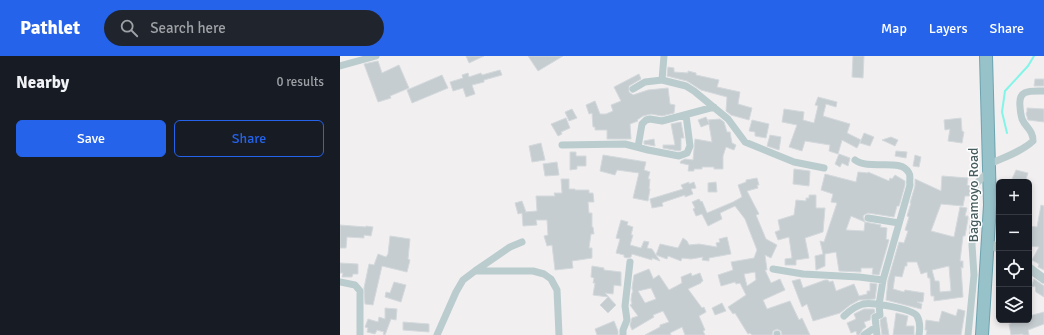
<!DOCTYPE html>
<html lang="en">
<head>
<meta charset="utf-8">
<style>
	body { margin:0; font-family:Signika,sans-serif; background:#20242c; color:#f1f3f6 }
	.controls { position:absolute; right:12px; bottom:12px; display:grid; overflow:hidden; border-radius:6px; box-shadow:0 2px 6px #0003 }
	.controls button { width:36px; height:36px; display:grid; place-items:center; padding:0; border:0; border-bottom:1px solid #363941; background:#171b24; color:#f1f3f6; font:20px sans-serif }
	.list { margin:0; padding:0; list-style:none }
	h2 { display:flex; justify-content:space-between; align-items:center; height:52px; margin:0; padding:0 16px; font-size:17px }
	h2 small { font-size:13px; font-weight:400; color:#9ea1a6 }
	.actions { display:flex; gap:8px; padding:12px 16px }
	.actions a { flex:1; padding:9px 0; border:1px solid #2563eb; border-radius:6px; text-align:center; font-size:14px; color:#2563eb }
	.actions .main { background:#2563eb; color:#fff }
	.icon { flex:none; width:22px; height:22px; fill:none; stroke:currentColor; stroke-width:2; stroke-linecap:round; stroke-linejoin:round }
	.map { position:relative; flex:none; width:704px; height:279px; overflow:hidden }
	header { display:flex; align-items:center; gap:24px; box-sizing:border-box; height:56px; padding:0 20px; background:#2563eb; color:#fff }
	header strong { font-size:19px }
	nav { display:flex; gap:22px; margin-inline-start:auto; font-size:14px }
	.search { width:280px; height:36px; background:#20242c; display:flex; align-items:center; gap:10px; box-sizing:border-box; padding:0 14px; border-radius:22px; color:#9ea1a6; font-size:15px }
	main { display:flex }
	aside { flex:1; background:#171b24 }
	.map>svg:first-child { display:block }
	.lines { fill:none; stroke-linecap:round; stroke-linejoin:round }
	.stream { stroke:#82f5e8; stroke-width:2 }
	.building { fill:#c6cdd0; stroke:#d3d9dc; fill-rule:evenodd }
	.trunk-casing { stroke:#6da3af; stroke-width:14 }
	.minor { stroke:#baccce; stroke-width:7 }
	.tertiary { stroke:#baccce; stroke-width:9 }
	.trunk { stroke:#98c2ca; stroke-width:12 }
	.labels { text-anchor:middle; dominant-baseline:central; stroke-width:3; stroke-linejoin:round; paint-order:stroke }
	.street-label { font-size:14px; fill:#465c5f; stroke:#fff }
</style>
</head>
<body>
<header>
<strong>Pathlet</strong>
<div class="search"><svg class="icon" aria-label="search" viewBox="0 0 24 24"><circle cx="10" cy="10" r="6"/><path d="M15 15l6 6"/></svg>Search here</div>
<nav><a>Map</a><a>Layers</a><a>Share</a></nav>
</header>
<main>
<aside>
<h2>Nearby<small>0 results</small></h2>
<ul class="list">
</ul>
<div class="actions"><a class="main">Save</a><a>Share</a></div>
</aside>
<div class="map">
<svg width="704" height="279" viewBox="0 0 704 279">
	<rect width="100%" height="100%" fill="#f2eff0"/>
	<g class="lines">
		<path class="stream" d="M667,77L662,56L665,35L688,10L694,0"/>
	</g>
	<path class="building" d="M126,0H144L129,7Z
		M188,0H223L198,15Z
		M513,0H524L523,22L512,21Z
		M38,5L42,17L59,9L69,32L50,40L51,42L38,46L24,8Z
		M328,11L334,12V16L348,17V15L356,17V19L379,24L377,31L400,36L398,48L412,52L409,64L391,59L386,55L387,41L361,34L347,25L327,20Z
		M160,14L162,19L144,24V26L132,29L135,38L126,41L123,32L113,35L110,26L123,22L122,19L128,17L129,21L141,17L142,19Z
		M299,18L301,23L289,30V36L293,39L308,34L328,32L330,48L335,49L334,57L322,60L311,58L303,60L297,64L298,65L290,68L291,83H267V74H255V71H253L252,57L249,58L246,49L255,45L260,58H266L273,55L271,49L281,45L274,31Z
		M102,19L108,32L72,47L67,34Z
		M695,23H704V30H694Z
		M478,41L497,46L496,51L486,48L483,60L510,68L507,77L521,84L517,92L502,84L498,98L489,95L490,89L465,85L462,95L449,91L457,69L442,66L444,53L464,56L463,64L474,67L478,50L475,49Z
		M687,52L704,53V66L688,64L686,57L687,56Z
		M232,53L237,62L229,65L225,56Z
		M366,61L369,67L368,64L380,63L384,66L387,76H390L392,87L396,89L394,94L386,91L383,100V113H374V111H362V113H354V115H348L349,109L340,107L341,105L345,103L353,104L355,83L372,86L369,68L361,71L358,64Z
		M226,62L230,72L221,76L222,78L218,80L211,68Z
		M621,62L622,75L624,76L622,87L608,85L610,73L605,74L604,64Z
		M412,64L429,68L426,82L415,80V76L409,75Z
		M341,66L344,82H341V94L339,95L323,92V89H335L331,68Z
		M524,77L534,81L530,90L520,87Z
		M430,79L441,81L439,94L427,90Z
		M551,81L558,84L555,90L542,84Z
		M314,83L315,90L304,88V85Z
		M201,87L205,104L192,106L189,90Z
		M556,95L567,96L566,102L555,100Z
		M230,96H236V100H246V110H237V113L230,114Z
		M499,98L510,102L508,110L502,107L500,111L495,108Z
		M263,99L306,106L304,114L310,116L308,123H310L309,133H310L308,145L293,142L299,117L277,114L275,119L260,115Z
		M575,99L581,101L579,111L573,110Z
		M217,106L219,119L205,120L203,108Z
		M454,113L470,115L469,130L453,128Z
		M676,114L688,117L685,126H680L672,123Z
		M518,116L528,117V116L549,125L550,122L552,123L555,119L565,125V129L560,147L559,150H557L554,161L528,157L524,159L523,161L525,166L541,169L540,171L547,172L546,183L549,184L539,219L532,218L533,212H521V216L499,215L496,196L485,198V210L476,214L475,200L483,198L480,185L484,186L497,147L491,146L493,138L481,134L485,118L516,126ZM511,160L525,166L524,175L506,174Z
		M602,120L628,122L627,129L630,130V140H625L623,150L601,148L591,175L614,181L620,151L627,152L625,160H628V163L625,180H623L620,205H623V212L621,211L623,241L594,245V240H591L590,222H588L587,216L581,218L577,206H567V210H565L562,221L555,220L553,233L564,236L565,234L584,237L583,246H577L582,248L581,253L546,244L548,224L559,186L564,187L568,175L565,174L569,161L567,160L571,147H570L575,130V123L601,135ZM609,210L611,235L600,236L599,225H595L592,214Z
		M417,122L419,129H417L418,132L407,135L419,158L416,159L426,183L437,189L431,202L425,199L427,214H425L431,227L440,223L445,234L423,244L427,253L450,245L459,264L462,262L470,279H442L441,275L437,273L433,275L432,279H412L410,277L408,278L395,257L393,258L388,251L406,239L400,227L396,228L395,226L381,230L378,219L393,214L391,206L414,202L417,194L405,163L395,150L380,157L382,163L368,170L362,158L356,160L353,153L355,152L352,146L359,143L361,146L362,145L367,157L393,146L402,141L398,129L406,126V124ZM415,216L416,224L407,230L404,218Z
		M221,123H229V133H235V134H249V137H253L254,146H248L249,157H252V171H253L254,178H251L249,192H252V202L232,205L233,212L215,214L212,189L207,190L204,180L208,179L207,164H196L197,169L183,170L182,157L178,158L175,147L182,145L186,156H185L197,155L196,140H215L214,137H222Z
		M349,126V128L354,126L356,132L351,133L353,138L345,141V139L324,146L322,147L323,150L312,152L310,143L343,133L341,129Z
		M376,126L377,136H368V127Z
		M469,139H476V152H485L483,176L465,182L469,202L456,204V209H445V203L452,202L449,181L438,184L435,176L440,174L438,164L454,159L456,144L466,145V142H469Z
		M701,149L704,150V214L698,211L699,208L692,204L699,191L689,190V170L697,171Z
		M281,164L288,166L287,169L293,171L291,179H293L290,189L301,192L304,185L309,186L307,192L312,193L316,199L320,188L338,192L343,182L347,185L349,189L359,188L377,191L376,187L380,186L379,183L387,181L391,198L369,202V205L362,204L363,201L351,203L342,202L341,205L328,200L327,203L316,199L320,205L312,202V204L292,198L291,201L287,202L284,201V199L276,197L280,183L276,182Z
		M0,169L26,171V170L33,171L31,180L24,179V182L7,181L6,192H0Z
		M50,180L70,183L68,203L70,204L67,216L42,210L33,249L25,248L24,232L29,208L34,209L38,198L46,201L48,198Z
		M0,207L18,208V218H13L12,221H2L3,217H0Z
		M252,210L264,212V214L281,216V230L274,229L273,238L265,237L276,249L268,257L260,249L268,241L253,239L255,227H253L254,222L251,221Z
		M309,213L313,222V223L319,219L329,234L342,227L341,221L351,217L352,220L360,217L363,225L361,226V227L348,233L362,252L364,251L366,256L359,260L365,274L363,275L365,279H345L342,271L330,277L331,279H305L320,271V269L329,266L323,255L313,259L314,261L292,274L290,269L292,262L298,260L290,249L292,248L291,244L292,237L293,236L292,232L294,219ZM311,232L316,243L305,247L298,235Z
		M460,223L463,232L485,224H488L489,226L493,225L496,235L514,228L519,240L527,238V235H530V227L537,228L535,243L519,244L510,249L500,257L473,265L467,248L462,251L452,225Z
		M694,223L704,230V241L696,236L695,230L691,231Z
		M54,226L66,229L61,246L45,241L46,236L50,237Z
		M382,247L386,255L375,259L372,252Z
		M45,252L57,253L56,264L51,263L45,279L43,278L44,276L37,274L35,278L27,276L28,272L25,271L28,263L38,266L39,261L45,263Z
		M524,253H534L535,256L531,259L530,264L524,266L526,271L523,273L519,279H517L516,275L511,277L507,267L516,263L514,258Z
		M618,253L625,255L621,279H586L587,274H585L586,264L599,266L602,255L616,260Z
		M704,256V268L688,274L689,279H683V278L671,279L669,268H671L670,264H689V260Z
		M556,257L568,260L566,270H574V279H553Z
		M544,261H546L549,279H542L540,264Z
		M274,265L278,275V279H257L255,273Z
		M63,266L89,268V276L63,274Z"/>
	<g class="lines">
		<defs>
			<path id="trunk" d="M642,279L650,149L646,0"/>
		</defs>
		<use href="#trunk" class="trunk-casing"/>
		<path class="minor" d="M324,0L322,24L346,30L354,35L388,63L405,86L454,106L484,112
			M0,10L36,0
			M293,33L305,26L322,24
			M222,89L285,88L308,94L339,100L347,97L350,90L346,59
			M298,91L302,68L306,64L310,63L322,65L374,51
			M515,104C530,115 561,101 569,117C571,120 569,125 570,129L543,224L539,249L540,259L535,261L537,279
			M649,108C663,102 681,96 693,85C693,74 686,72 682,63C681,59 680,55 680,50C678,33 691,35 704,35
			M528,162L559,167
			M433,213L463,218L519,221L543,224
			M135,215H193L204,218L211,223L217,234L219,279
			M0,226L15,229L20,235V279
			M504,260C509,255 516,250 523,248C532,246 573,253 577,260C580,265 580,273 579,279
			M437,278V279
			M97,279L116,236L123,224L135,215L170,191L182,186
			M283,279V274L287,264L285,250L290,206
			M524,279L536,271
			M628,279L634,219L632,189L635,132L636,128L649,115"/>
		<path class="tertiary" d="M648,188L659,192
			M689,212L704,223"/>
		<use href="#trunk" class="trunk"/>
	</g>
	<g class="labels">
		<g class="street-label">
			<text transform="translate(633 139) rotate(-90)">Bagamoyo Road</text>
		</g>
	</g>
</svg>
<div class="controls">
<button>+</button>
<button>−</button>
<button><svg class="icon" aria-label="locate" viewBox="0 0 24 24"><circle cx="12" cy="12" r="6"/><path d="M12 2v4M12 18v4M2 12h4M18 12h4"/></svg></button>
<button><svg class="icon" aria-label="layers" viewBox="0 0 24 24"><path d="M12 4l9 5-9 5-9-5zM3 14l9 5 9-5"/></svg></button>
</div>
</div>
</main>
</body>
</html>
